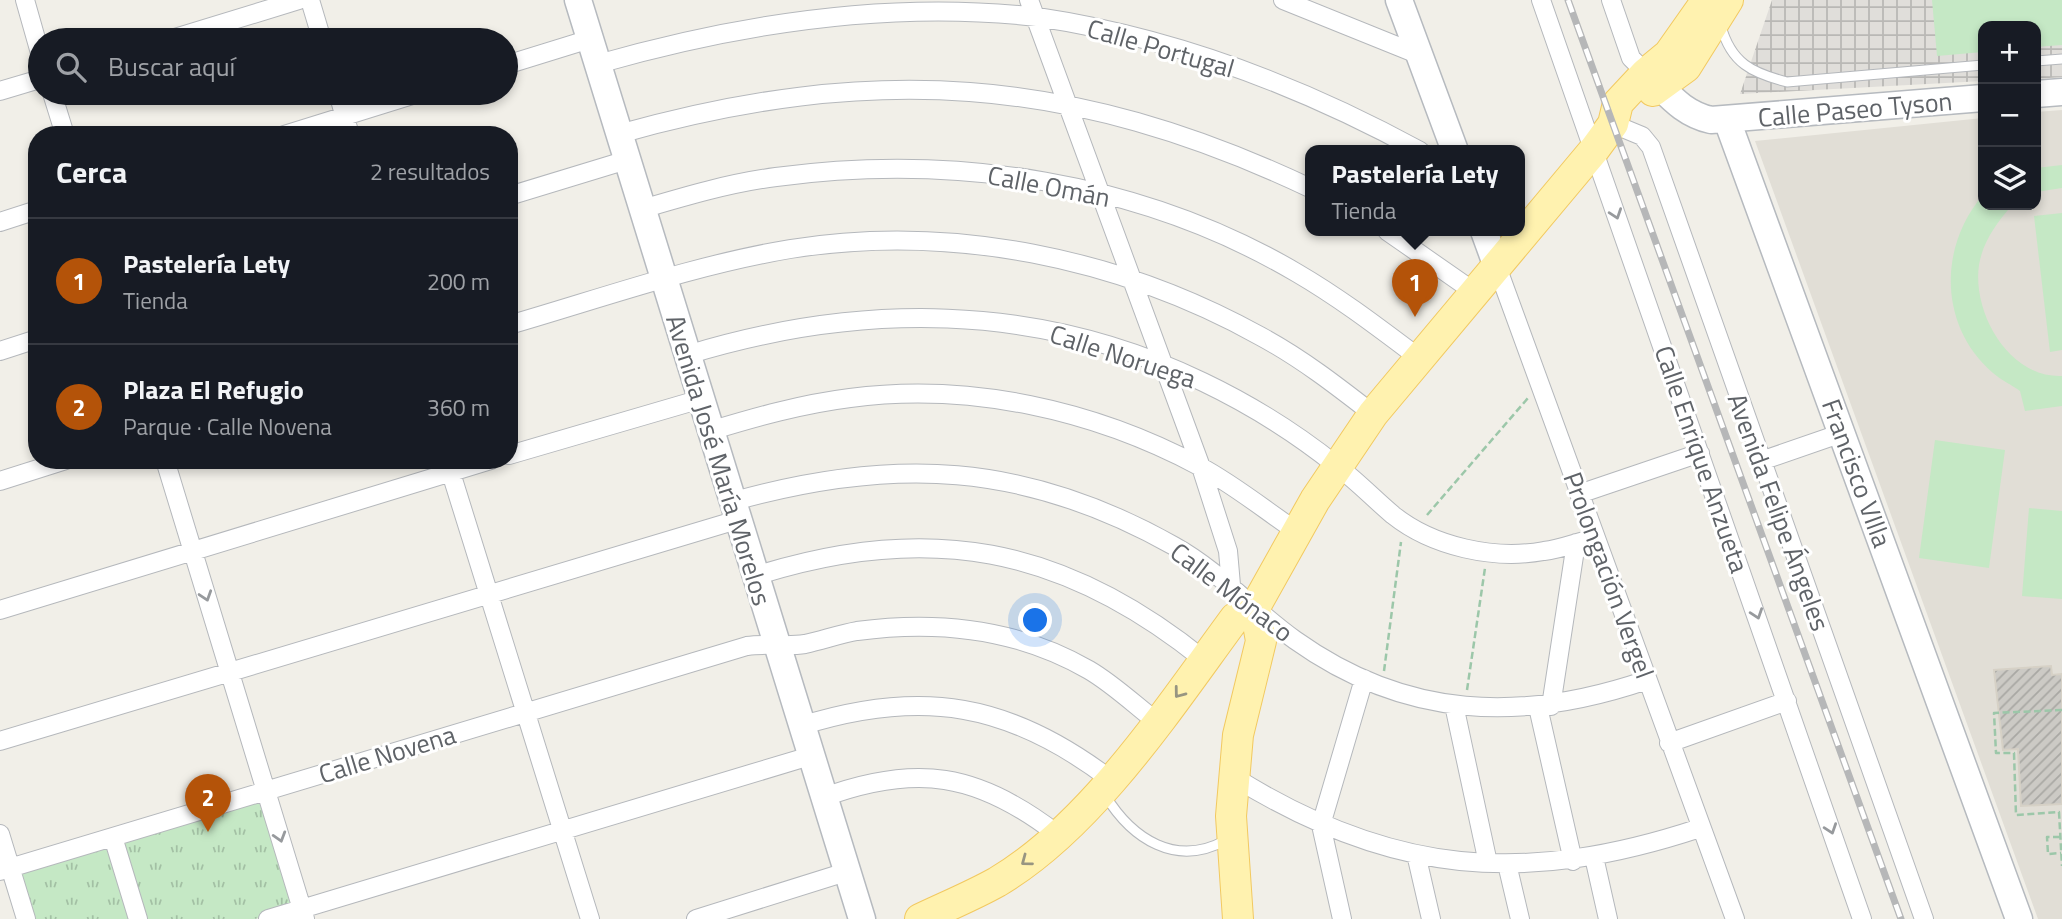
<!DOCTYPE html>
<html lang="es">
<head>
<meta charset="utf-8">
<style>
	body { margin:0; font-family:"Titillium Web",sans-serif; background:#20242c; color:#f1f3f6 }
	.controls { position:absolute; right:21px; top:21px; display:grid; overflow:hidden; border-radius:14px; box-shadow:0 4px 10px #0003 }
	.controls button { width:63px; height:63px; display:grid; place-items:center; padding:0; border:0; border-bottom:2px solid #363941; background:#171b24; color:#f1f3f6; font:35px sans-serif }
	.you { position:absolute; left:1036px; top:621px; width:24px; height:24px; margin:-18px; border:5px solid #fff; border-radius:50%; background:#1a73e8; box-shadow:0 0 0 10px #1a73e833 }
	.badge { display:grid; place-items:center; width:46px; height:46px; border-radius:50%; background:#b45309; color:#fff; font-size:23px; font-weight:700 }
	.pin { position:absolute; translate:-50% -58px; filter:drop-shadow(0 2px 4px #0008) }
	.pin::after { content:''; position:absolute; top:37px; width:24px; height:21px; background:inherit; clip-path:polygon(0 0,100% 0,50% 100%) }
	.popup { position:absolute; left:1305px; top:145px; width:220px; height:91px; box-sizing:border-box; display:grid; place-content:center; border-radius:14px; background:#171b24; filter:drop-shadow(0 2px 5px #0005); font-size:23px; white-space:nowrap; color:#9ea1a6 }
	.popup b { font-size:26px; color:#f1f3f6 }
	.popup::after { content:''; position:absolute; left:50%; top:100%; margin-left:-14px; border:14px solid transparent; border-top-color:#171b24 }
	.list { margin:0; padding:0; list-style:none }
	h2 { display:flex; justify-content:space-between; align-items:center; height:91px; margin:0; padding:0 28px; font-size:30px }
	h2 small { font-size:23px; font-weight:400; color:#9ea1a6 }
	.list li { display:grid; grid-template-columns:46px 1fr auto; gap:21px; align-items:center; box-sizing:border-box; height:126px; padding:0 28px; border-top:2px solid #363941 }
	.list b { display:block; font-size:26px; white-space:nowrap }
	.list p { margin:0; font-size:23px; white-space:nowrap; color:#9ea1a6 }
	.list em { font-size:23px; font-style:normal; color:#9ea1a6 }
	.icon { flex:none; width:38px; height:38px; fill:none; stroke:currentColor; stroke-width:2; stroke-linecap:round; stroke-linejoin:round }
	.map { position:relative; flex:none; width:2062px; height:919px; overflow:hidden }
	.search { position:absolute; background:#171b24; box-shadow:0 4px 10px #0003; left:28px; top:28px; width:490px; height:77px; display:flex; align-items:center; gap:18px; box-sizing:border-box; padding:0 24px; border-radius:38px; color:#9ea1a6; font-size:26px }
	.panel { position:absolute; background:#171b24; box-shadow:0 4px 10px #0003; left:28px; top:126px; width:490px; height:343px; border-radius:28px }
	.map>svg:first-child { display:block }
	.industrial { fill:url(#industrial-grid) }
	.education { fill:#e1ded6 }
	.grass { fill:#c5e8c5 }
	.park { fill:url(#park-tufts) }
	.building { fill:url(#building-hatch); stroke:#d6d1c6; stroke-width:2 }
	.lines { fill:none; stroke-linecap:round; stroke-linejoin:round }
	.lane-casing { stroke:#b5b8bc; stroke-width:11 }
	.street-casing { stroke:#b5b8bc; stroke-width:20 }
	.secondary-casing { stroke:#b6babf; stroke-width:29 }
	.primary-casing { stroke:#f2c960; stroke-width:32 }
	.path { stroke:#9cc7a9; stroke-width:2.5; stroke-dasharray:7 3.5; stroke-linecap:butt }
	.lane { stroke:#fff; stroke-width:9 }
	.street { stroke:#fff; stroke-width:18 }
	.secondary { stroke:#fff; stroke-width:26 }
	.primary { stroke:#fff2af; stroke-width:30 }
	.rail-casing { stroke:#b6b7b8; stroke-width:7 }
	.rail { stroke:#fff; stroke-width:4.5; stroke-dasharray:13; stroke-linecap:butt }
	.oneway { stroke:#979a9d }
	.oneway2 { stroke:#979581 }
	.labels { text-anchor:middle; dominant-baseline:central; stroke-width:6; stroke-linejoin:round; paint-order:stroke }
	.street-label { font-size:26px; fill:#5f6368; stroke:#fff }
</style>
</head>
<body>
<div class="map">
<svg width="2062" height="919" viewBox="0 0 2062 919">
	<defs>
		<pattern id="industrial-grid" width="8" height="8" patternUnits="userSpaceOnUse" patternTransform="scale(1.75)"><rect width="8" height="8" fill="#e0deda"/><path d="M0 4h8M4 0v8" fill="none" stroke="#b9b8b5"/></pattern>
		<pattern id="park-tufts" width="24" height="20" patternUnits="userSpaceOnUse" patternTransform="scale(1.75)"><rect width="24" height="20" fill="#c5e8c5"/><path d="M3 7l-1-3M5 7V3M7 7l1-3M15 17l-1-3M17 17v-4M19 17l1-3" fill="none" stroke="#a3c0a4"/></pattern>
		<pattern id="building-hatch" width="6" height="6" patternUnits="userSpaceOnUse" patternTransform="scale(1.75)"><rect width="6" height="6" fill="#cccac5"/><path d="M-1 1l2-2M0 6l6-6M5 7l2-2" fill="none" stroke="#a9a8a4"/></pattern>
	</defs>
	<rect width="100%" height="100%" fill="#f1efe8"/>
	<path class="industrial" d="M1772,0H2062V77L2036,79V26H1983V81L1740,94Z"/>
	<path class="education" d="M2062,110V919H2038L1755,141L1983,118V205H2036V112Z"/>
	<path class="grass" d="M1932,0H2062V45L2036,47V26H1983V52L1937,56Z
		M2062,165V188L2036,192V168Z
		M1983,195V205H2012C1997,223 1983,241 1979,265C1972,312 2008,378 2062,376V406L2025,411L2020,391C2012,385 2001,380 1993,373C1939,327 1938,247 1983,195Z
		M2062,213V350L2050,352L2034,216Z
		M1935,440L2005,450L1989,568L1919,558Z
		M2029,508L2062,511V599L2022,596Z"/>
	<path class="park" d="M264,795L297,906L255,919H33L18,870Z"/>
	<path class="building" d="M2051,666L2052,675L2062,674V804L2021,806L2018,749L2003,750L1994,670Z"/>
	<g class="lines">
		<defs>
			<path id="lane" d="M1721,26C1731,63 1752,73 1787,82L1983,65
				M2036,61L2062,59
				M1105,795C1132,839 1176,868 1226,840"/>
			<path id="street" d="M25,0L40,53
				M310,0L322,40
				M1029,0L1201,467L1228,551L1231,585
				M1283,0L1417,54
				M1541,0L1862,919
				M1611,0L1631,58L1646,73
				M168,40L299,0
				M598,64C738,24 890,0 1037,17C1172,37 1301,86 1420,151
				M506,65L590,39
				M0,91L40,79
				M52,93L65,135
				M338,93L350,135
				M1613,124L1642,136L1651,147L1924,919
				M619,134C872,63 1071,75 1310,188
				M284,135L419,93
				M509,196L627,160
				M642,209C686,196 730,183 776,177C954,153 1141,181 1297,273C1340,298 1379,328 1419,358
				M0,222L37,210
				M1387,231L1473,291
				M1496,264L1735,919
				M509,325C602,298 695,265 790,249C951,223 1119,258 1260,336C1301,358 1337,386 1373,414
				M0,351L37,339
				M687,355C860,302 1037,302 1203,382C1249,404 1297,434 1337,466C1357,481 1374,499 1393,515C1433,547 1494,560 1544,551C1561,549 1578,542 1595,538
				M710,431C756,417 802,404 850,398C969,382 1094,410 1199,466C1233,484 1265,510 1296,531
				M509,455L701,399
				M165,460L305,919
				M447,460L590,919
				M1761,461L1842,433
				M0,481L66,460
				M1579,494L1700,453
				M731,502C893,456 1025,462 1174,546C1219,571 1253,610 1295,640C1406,719 1521,723 1647,680
				M755,576C927,521 1063,546 1204,660
				M0,610L491,460
				M1454,705L1488,863
				M1551,706L1576,543
				M1538,707L1573,861
				M801,726C922,688 1010,703 1111,780
				M0,741L737,520
				M1669,743L1787,701
				M1234,777C1391,875 1525,886 1700,828
				M822,798C916,763 978,773 1057,834
				M0,834L26,919
				M113,837L138,919
				M1416,854L1431,919
				M1594,857L1608,919
				M1507,864L1520,919
				M0,871L747,646C766,643 786,647 805,644C823,640 840,634 857,631C938,620 1018,629 1089,670C1113,684 1135,705 1157,722
				M268,919L810,756
				M696,919L846,872
				M1342,919L1321,825L1364,679"/>
			<path id="secondary" d="M578,0L862,919
				M1399,0L1455,151
				M1646,73C1668,93 1681,113 1711,120L1983,98
				M2036,94L2062,92
				M1727,120L2019,919
				M1484,231L1496,264"/>
			<path id="primary" d="M1653,91L1686,67L1728,0
				M920,919C945,907 972,896 997,882C1092,826 1170,706 1235,618L1255,607L1315,500L1373,414L1594,150L1613,124L1618,103L1646,73L1669,54L1707,0
				M1238,919L1231,816L1238,735L1261,641L1255,607"/>
		</defs>
		<use href="#lane" class="lane-casing"/>
		<use href="#street" class="street-casing"/>
		<use href="#secondary" class="secondary-casing"/>
		<use href="#primary" class="primary-casing"/>
		<path class="path" d="M1427,515L1528,398
			M1384,671L1401,542
			M1467,690L1485,568
			M2062,710L1994,713L1996,753H2014L2016,815L2059,812L2062,866
			M2060,837H2047L2048,854L2061,853"/>
		<use href="#lane" class="lane"/>
		<use href="#street" class="street"/>
		<use href="#secondary" class="secondary"/>
		<use href="#primary" class="primary"/>
		<defs>
			<path id="rail" d="M1568,0L1901,919"/>
		</defs>
		<use href="#rail" class="rail-casing"/>
		<use href="#rail" class="rail"/>
	</g>
	<defs><path id="oneway-chevron" d="M-2-3.5L2.5 0L-2 3.5" fill="none" stroke-width="1.6" stroke-linecap="round" stroke-linejoin="round" transform="scale(1.75)"/></defs>
	<g class="oneway">
		<use href="#oneway-chevron" transform="translate(1616 214) rotate(71)"/>
		<use href="#oneway-chevron" transform="translate(206 596) rotate(72)"/>
		<use href="#oneway-chevron" transform="translate(1757 614) rotate(71)"/>
		<use href="#oneway-chevron" transform="translate(1831 829) rotate(71)"/>
		<use href="#oneway-chevron" transform="translate(280 837) rotate(73)"/>
	</g>
	<g class="oneway2">
		<use href="#oneway-chevron" transform="translate(1179 693) rotate(127)"/>
		<use href="#oneway-chevron" transform="translate(1026 861) rotate(143)"/>
	</g>
	<g class="labels">
		<g class="street-label">
			<text transform="translate(1161 48) rotate(16)">Calle Portugal</text>
			<text transform="translate(1855 109) rotate(-5)">Calle Paseo Tyson</text>
			<text transform="translate(1049 186) rotate(11)">Calle Omán</text>
			<text transform="translate(1123 356) rotate(18)">Calle Noruega</text>
			<text transform="translate(1702 459) rotate(71)">Calle Enrique Anzueta</text>
			<text transform="translate(719 460) rotate(73)">Avenida José María Morelos</text>
			<text transform="translate(1857 473) rotate(70)">Francisco VIlla</text>
			<text transform="translate(1779 512) rotate(70)">Avenida Felipe Ángeles</text>
			<text transform="translate(1609 575) rotate(70)">Prolongación Vergel</text>
			<text transform="translate(1232 592) rotate(37)">Calle Mónaco</text>
			<text transform="translate(387 754) rotate(-17)">Calle Novena</text>
		</g>
	</g>
</svg>
<div class="controls">
<button>+</button>
<button>−</button>
<button><svg class="icon" aria-label="layers" viewBox="0 0 24 24"><path d="M12 4l9 5-9 5-9-5zM3 14l9 5 9-5"/></svg></button>
</div>
<div class="you"></div>
<div class="pin badge" style="left:1415px;top:317px">1</div>
<div class="popup"><b>Pastelería Lety</b>Tienda</div>
<div class="pin badge" style="left:208px;top:832px">2</div>
<div class="search"><svg class="icon" aria-label="search" viewBox="0 0 24 24"><circle cx="10" cy="10" r="6"/><path d="M15 15l6 6"/></svg>Buscar aquí</div>
<section class="panel">
<h2>Cerca<small>2 resultados</small></h2>
<ul class="list">
<li><span class="badge">1</span><div><b>Pastelería Lety</b><p>Tienda</p></div><em>200 m</em></li>
<li><span class="badge">2</span><div><b>Plaza El Refugio</b><p>Parque · Calle Novena</p></div><em>360 m</em></li>
</ul>
</section>
</div>
</body>
</html>
